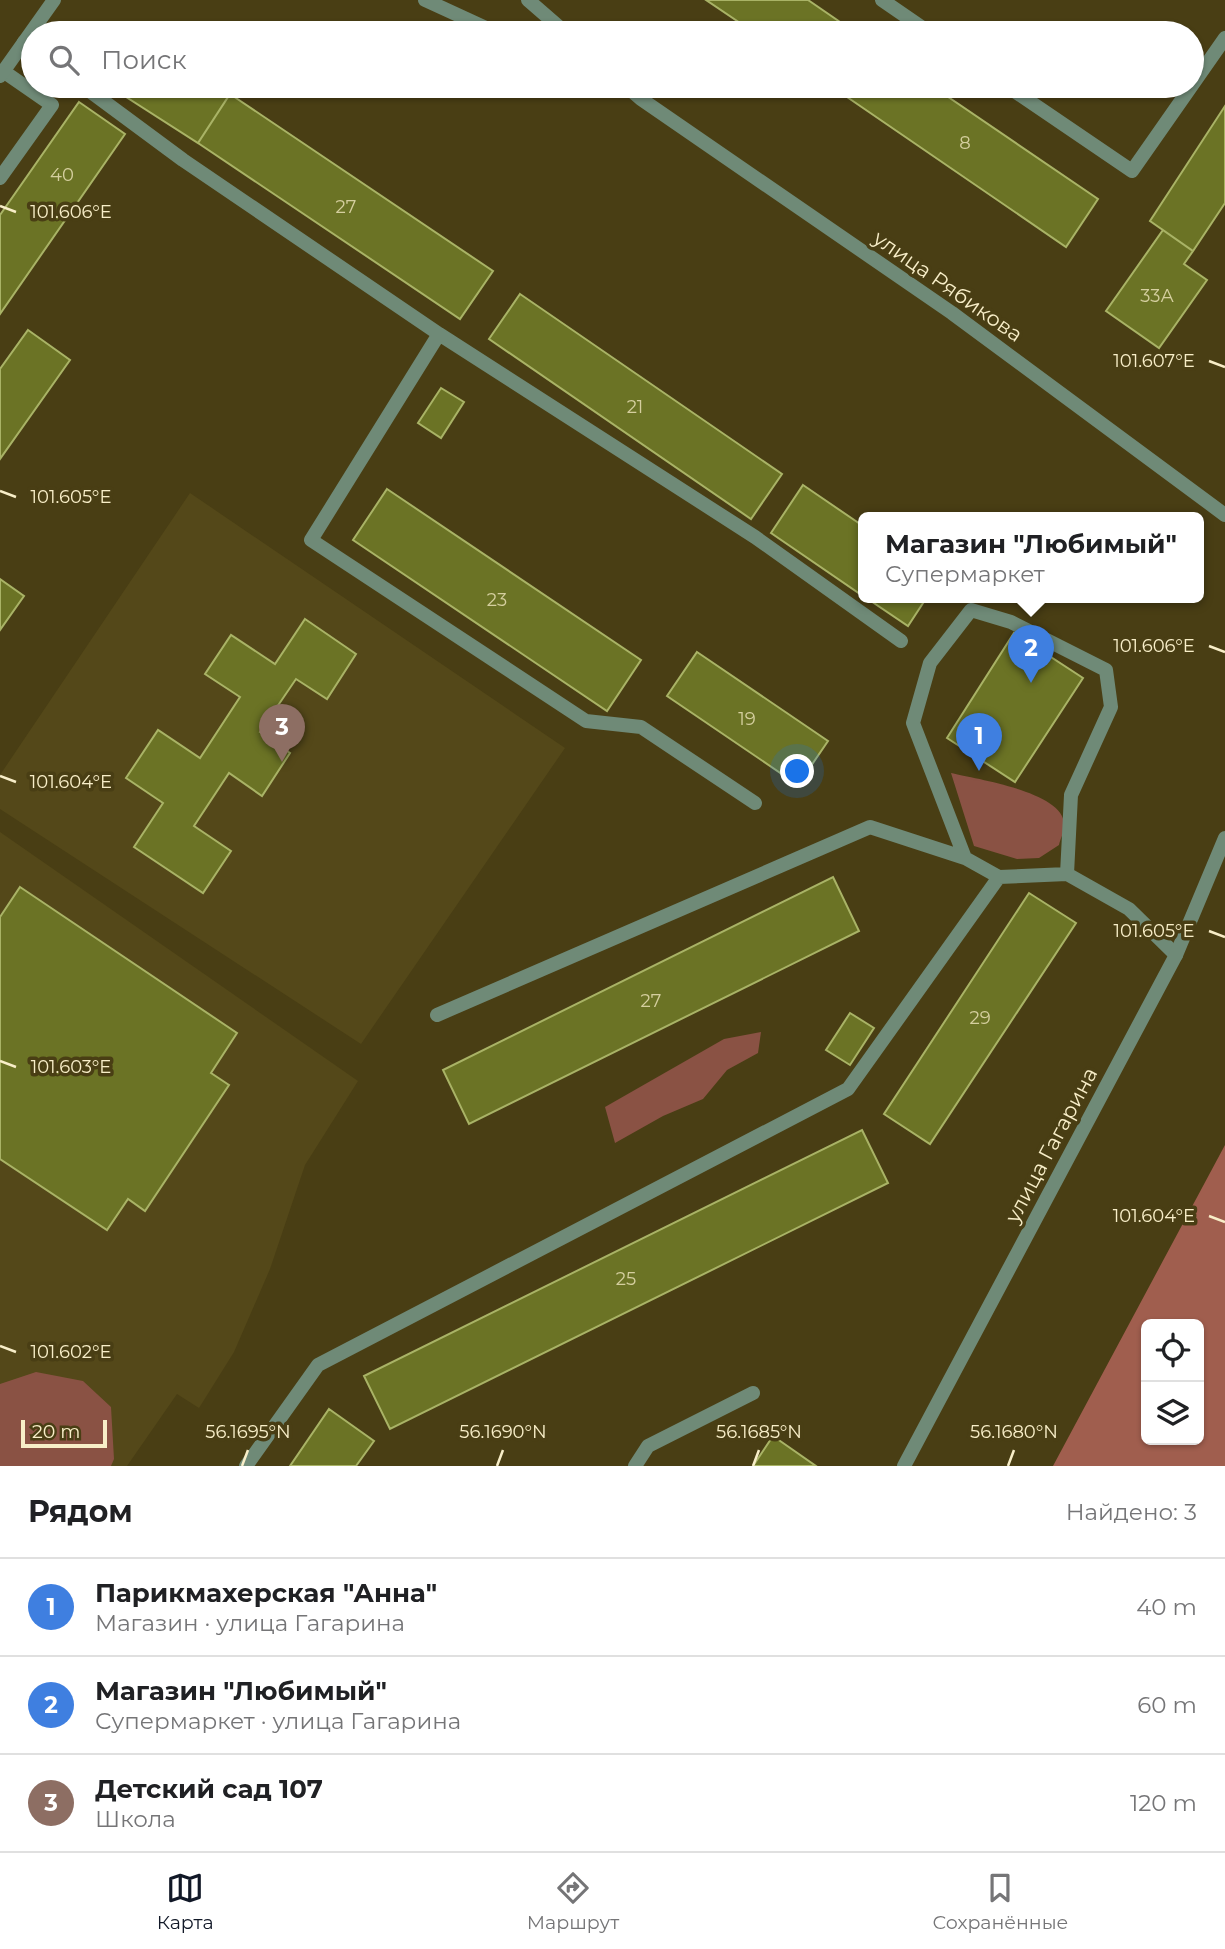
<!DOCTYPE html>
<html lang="ru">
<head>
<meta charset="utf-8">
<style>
	body { margin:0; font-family:Montserrat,sans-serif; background:#f2f2f2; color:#202124 }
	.controls { position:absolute; right:21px; bottom:21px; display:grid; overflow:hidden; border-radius:10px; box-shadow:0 2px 5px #0004 }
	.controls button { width:63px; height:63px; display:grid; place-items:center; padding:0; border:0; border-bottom:2px solid #e0e0e0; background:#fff; color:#202124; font:35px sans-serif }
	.scale { position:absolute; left:21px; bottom:18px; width:86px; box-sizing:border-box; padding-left:7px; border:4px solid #f8eec8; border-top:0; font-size:19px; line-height:24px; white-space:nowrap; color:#f8eec8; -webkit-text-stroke:5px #493e14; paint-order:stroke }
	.you { position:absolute; left:798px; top:772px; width:24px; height:24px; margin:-18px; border:5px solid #fff; border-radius:50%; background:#1a73e8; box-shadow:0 0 0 10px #1a73e833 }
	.badge { display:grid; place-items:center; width:46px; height:46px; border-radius:50%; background:#111827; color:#fff; font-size:23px; font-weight:700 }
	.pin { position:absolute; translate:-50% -58px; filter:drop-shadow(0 2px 4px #0008) }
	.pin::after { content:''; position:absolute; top:37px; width:24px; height:21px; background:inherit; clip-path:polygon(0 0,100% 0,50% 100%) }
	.popup { position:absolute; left:858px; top:512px; width:346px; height:91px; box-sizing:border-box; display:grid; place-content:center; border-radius:10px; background:#fff; filter:drop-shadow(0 2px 5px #0005); font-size:23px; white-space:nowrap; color:#757577 }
	.popup b { font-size:26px; color:#202124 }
	.popup::after { content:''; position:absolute; left:50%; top:100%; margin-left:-14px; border:14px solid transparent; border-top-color:#fff }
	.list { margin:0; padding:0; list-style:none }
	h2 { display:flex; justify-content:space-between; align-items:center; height:91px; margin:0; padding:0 28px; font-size:30px }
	h2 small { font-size:23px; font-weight:400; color:#757577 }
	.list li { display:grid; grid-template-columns:46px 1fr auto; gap:21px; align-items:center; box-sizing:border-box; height:98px; padding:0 28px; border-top:2px solid #e0e0e0 }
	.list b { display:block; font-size:26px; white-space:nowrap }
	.list p { margin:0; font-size:23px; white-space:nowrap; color:#757577 }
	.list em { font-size:23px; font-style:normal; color:#757577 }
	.icon { flex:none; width:38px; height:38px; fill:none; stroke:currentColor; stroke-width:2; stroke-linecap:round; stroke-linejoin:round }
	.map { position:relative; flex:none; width:1225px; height:1466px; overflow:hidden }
	.search { position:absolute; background:#fff; box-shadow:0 2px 5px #0004; left:21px; right:21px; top:21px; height:77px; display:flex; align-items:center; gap:18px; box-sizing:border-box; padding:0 24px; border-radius:38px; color:#757577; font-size:26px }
	.sheet { height:385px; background:#fff }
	nav { display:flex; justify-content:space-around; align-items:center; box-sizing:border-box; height:98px; border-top:2px solid #e0e0e0; background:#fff; font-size:19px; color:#757577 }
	nav a { display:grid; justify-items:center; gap:4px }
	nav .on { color:#111827 }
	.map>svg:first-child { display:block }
	.built { fill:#544819 }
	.green { fill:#8a5244 }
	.forest { fill:#a05e4e; fill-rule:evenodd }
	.building { fill:#6b7325; stroke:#a9b366; stroke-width:2 }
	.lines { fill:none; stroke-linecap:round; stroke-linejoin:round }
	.service { stroke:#6f8a77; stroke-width:14 }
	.minor { stroke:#6f8a77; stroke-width:14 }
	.tertiary { stroke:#6f8a77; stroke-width:14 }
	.ticks { fill:none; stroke:#f8eec8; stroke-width:2.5 }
	.labels { text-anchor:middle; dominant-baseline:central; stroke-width:7; stroke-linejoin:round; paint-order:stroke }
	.number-label { font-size:18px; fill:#d5cf9f }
	.street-label { font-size:21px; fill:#f8eec8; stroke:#493e14 }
	.ticks-label { font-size:18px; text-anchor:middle; fill:#f8eec8; stroke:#493e14; stroke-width:7; stroke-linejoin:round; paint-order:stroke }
</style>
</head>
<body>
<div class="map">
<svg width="1225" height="1466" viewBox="0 0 1225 1466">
	<rect width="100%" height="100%" fill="#493e14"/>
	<path class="built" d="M190,493L565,748L361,1044L0,809V775Z
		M0,832L358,1081L305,1165L270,1269L234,1352L199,1408L177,1394L127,1466H0Z"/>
	<path class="green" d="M951,773C976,779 1064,792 1064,824C1065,831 1060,839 1059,845L1039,858L1017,859L974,846Z
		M761,1032L758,1053L727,1070L703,1099L663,1116L615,1143L605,1107L724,1039Z
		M36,1372L83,1381L111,1407L114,1459L111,1466H0V1384Z"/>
	<path class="forest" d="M1225,1145V1466H1053ZM1146,1324H1199V1440H1146Z"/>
	<path class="building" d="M706,0H808L856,33H755Z
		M109,86H218L230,94L198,143Z
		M831,86H932L1098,199L1066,247Z
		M230,94L493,271L460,319L198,143Z
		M79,102L125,134L0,314V215Z
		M1225,106V203L1193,251L1150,221Z
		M1163,230L1193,251L1184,264L1207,280L1159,348L1106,311Z
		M520,294L782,474L751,519L489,339Z
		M28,330L70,360L0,459V369Z
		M441,388L464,402L441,438L418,423Z
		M803,485L863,526V596L771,533Z
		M387,489L641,660L607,711L353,540Z
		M0,579L24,596L0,630Z
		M865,597H927L908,626Z
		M305,619L356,654L327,699L296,679L260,732L290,753L262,796L229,773L194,826L231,851L203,893L134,847L163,803L126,778L158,730L200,758L240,697L205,674L231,635L275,664Z
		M1014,633L1083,678L1015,782L947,738Z
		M697,652L828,741L798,785L667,696Z
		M833,877L859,931L469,1124L443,1070Z
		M20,887L237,1033L211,1073L229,1085L145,1211L128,1199L107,1230L0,1159V917Z
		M1029,893L1076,923L930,1144L884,1114Z
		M850,1013L874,1028L850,1065L826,1050Z
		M862,1130L888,1183L390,1429L364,1376Z
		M329,1409L374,1441L356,1466H290Z
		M773,1436L816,1466H753Z"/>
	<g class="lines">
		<path class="service" d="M882,0L930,33
			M24,42L33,49
			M83,86L183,160L439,334L755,537L901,641
			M1007,86L1132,171L1225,38
			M0,178L52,105L3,71
			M439,334L311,540L586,721L641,727L755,803
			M965,858L913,723L930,663L971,610L1011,622L1106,670L1111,707L1071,795L1067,874
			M437,1015L870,827L965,858L999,877
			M246,1466L318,1365L848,1089L999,877L1067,874L1129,909L1176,955
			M635,1466L648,1446L753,1393"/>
		<path class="minor" d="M0,76L54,0
			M904,1466L1176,955L1225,838"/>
		<path class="tertiary" d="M425,0L497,33
			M528,0L566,33
			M626,86L641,99L952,313L1225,515"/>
	</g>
	<path class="ticks" d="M0,206L16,212M1209,361L1225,367M0,491L16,497M1209,646L1225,652M0,776L16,782M1209,931L1225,937M0,1061L16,1067M1209,1216L1225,1222M0,1346L16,1352M242,1466L248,1450M497,1466L503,1450M753,1466L759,1450M1008,1466L1014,1450"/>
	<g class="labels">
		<g class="number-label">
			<text x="965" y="143">8</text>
			<text x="62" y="175">40</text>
			<text x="346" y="207">27</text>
			<text x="1157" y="296">33А</text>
			<text x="635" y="407">21</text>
			<text x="497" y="600">23</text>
			<text x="747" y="719">19</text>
			<text x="651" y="1001">27</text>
			<text x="980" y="1018">29</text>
			<text x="626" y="1279">25</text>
		</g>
		<g class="street-label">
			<text transform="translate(948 286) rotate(35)">улица Рябикова</text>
			<text transform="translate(1051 1145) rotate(-62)">улица Гагарина</text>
		</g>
	</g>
	<g class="ticks-label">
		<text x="71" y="218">101.606°E</text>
		<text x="1154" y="367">101.607°E</text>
		<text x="71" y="503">101.605°E</text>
		<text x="1154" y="652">101.606°E</text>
		<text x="71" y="788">101.604°E</text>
		<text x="1154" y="937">101.605°E</text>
		<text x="71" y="1073">101.603°E</text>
		<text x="1154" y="1222">101.604°E</text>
		<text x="71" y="1358">101.602°E</text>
		<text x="248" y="1438">56.1695°N</text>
		<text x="503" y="1438">56.1690°N</text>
		<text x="759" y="1438">56.1685°N</text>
		<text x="1014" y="1438">56.1680°N</text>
	</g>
</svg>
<div class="controls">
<button><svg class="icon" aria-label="locate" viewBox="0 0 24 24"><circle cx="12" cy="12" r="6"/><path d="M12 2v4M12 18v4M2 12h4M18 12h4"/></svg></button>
<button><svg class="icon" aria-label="layers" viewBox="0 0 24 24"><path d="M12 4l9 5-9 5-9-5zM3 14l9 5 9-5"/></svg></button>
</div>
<div class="scale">20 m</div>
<div class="you"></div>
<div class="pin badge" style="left:979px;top:771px;background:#3f7fe0">1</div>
<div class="pin badge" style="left:1031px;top:683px;background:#3f7fe0">2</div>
<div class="popup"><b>Магазин &quot;Любимый&quot;</b>Супермаркет</div>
<div class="pin badge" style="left:282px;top:762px;background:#8d6e63">3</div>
<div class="search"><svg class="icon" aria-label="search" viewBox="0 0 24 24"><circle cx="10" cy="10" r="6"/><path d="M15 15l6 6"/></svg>Поиск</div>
</div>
<section class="sheet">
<h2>Рядом<small>Найдено: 3</small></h2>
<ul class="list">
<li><span class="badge" style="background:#3f7fe0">1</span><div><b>Парикмахерская &quot;Анна&quot;</b><p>Магазин · улица Гагарина</p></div><em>40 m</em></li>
<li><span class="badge" style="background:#3f7fe0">2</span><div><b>Магазин &quot;Любимый&quot;</b><p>Супермаркет · улица Гагарина</p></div><em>60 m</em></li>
<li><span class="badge" style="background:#8d6e63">3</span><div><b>Детский сад 107</b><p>Школа</p></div><em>120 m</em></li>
</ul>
</section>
<nav>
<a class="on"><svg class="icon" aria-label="map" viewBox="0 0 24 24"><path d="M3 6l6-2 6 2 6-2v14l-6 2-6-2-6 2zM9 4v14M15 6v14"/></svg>Карта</a>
<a><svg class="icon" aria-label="directions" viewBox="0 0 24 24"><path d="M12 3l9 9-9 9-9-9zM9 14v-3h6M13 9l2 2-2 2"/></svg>Маршрут</a>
<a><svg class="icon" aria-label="saved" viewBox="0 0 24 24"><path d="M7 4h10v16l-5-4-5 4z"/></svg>Сохранённые</a>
</nav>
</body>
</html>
